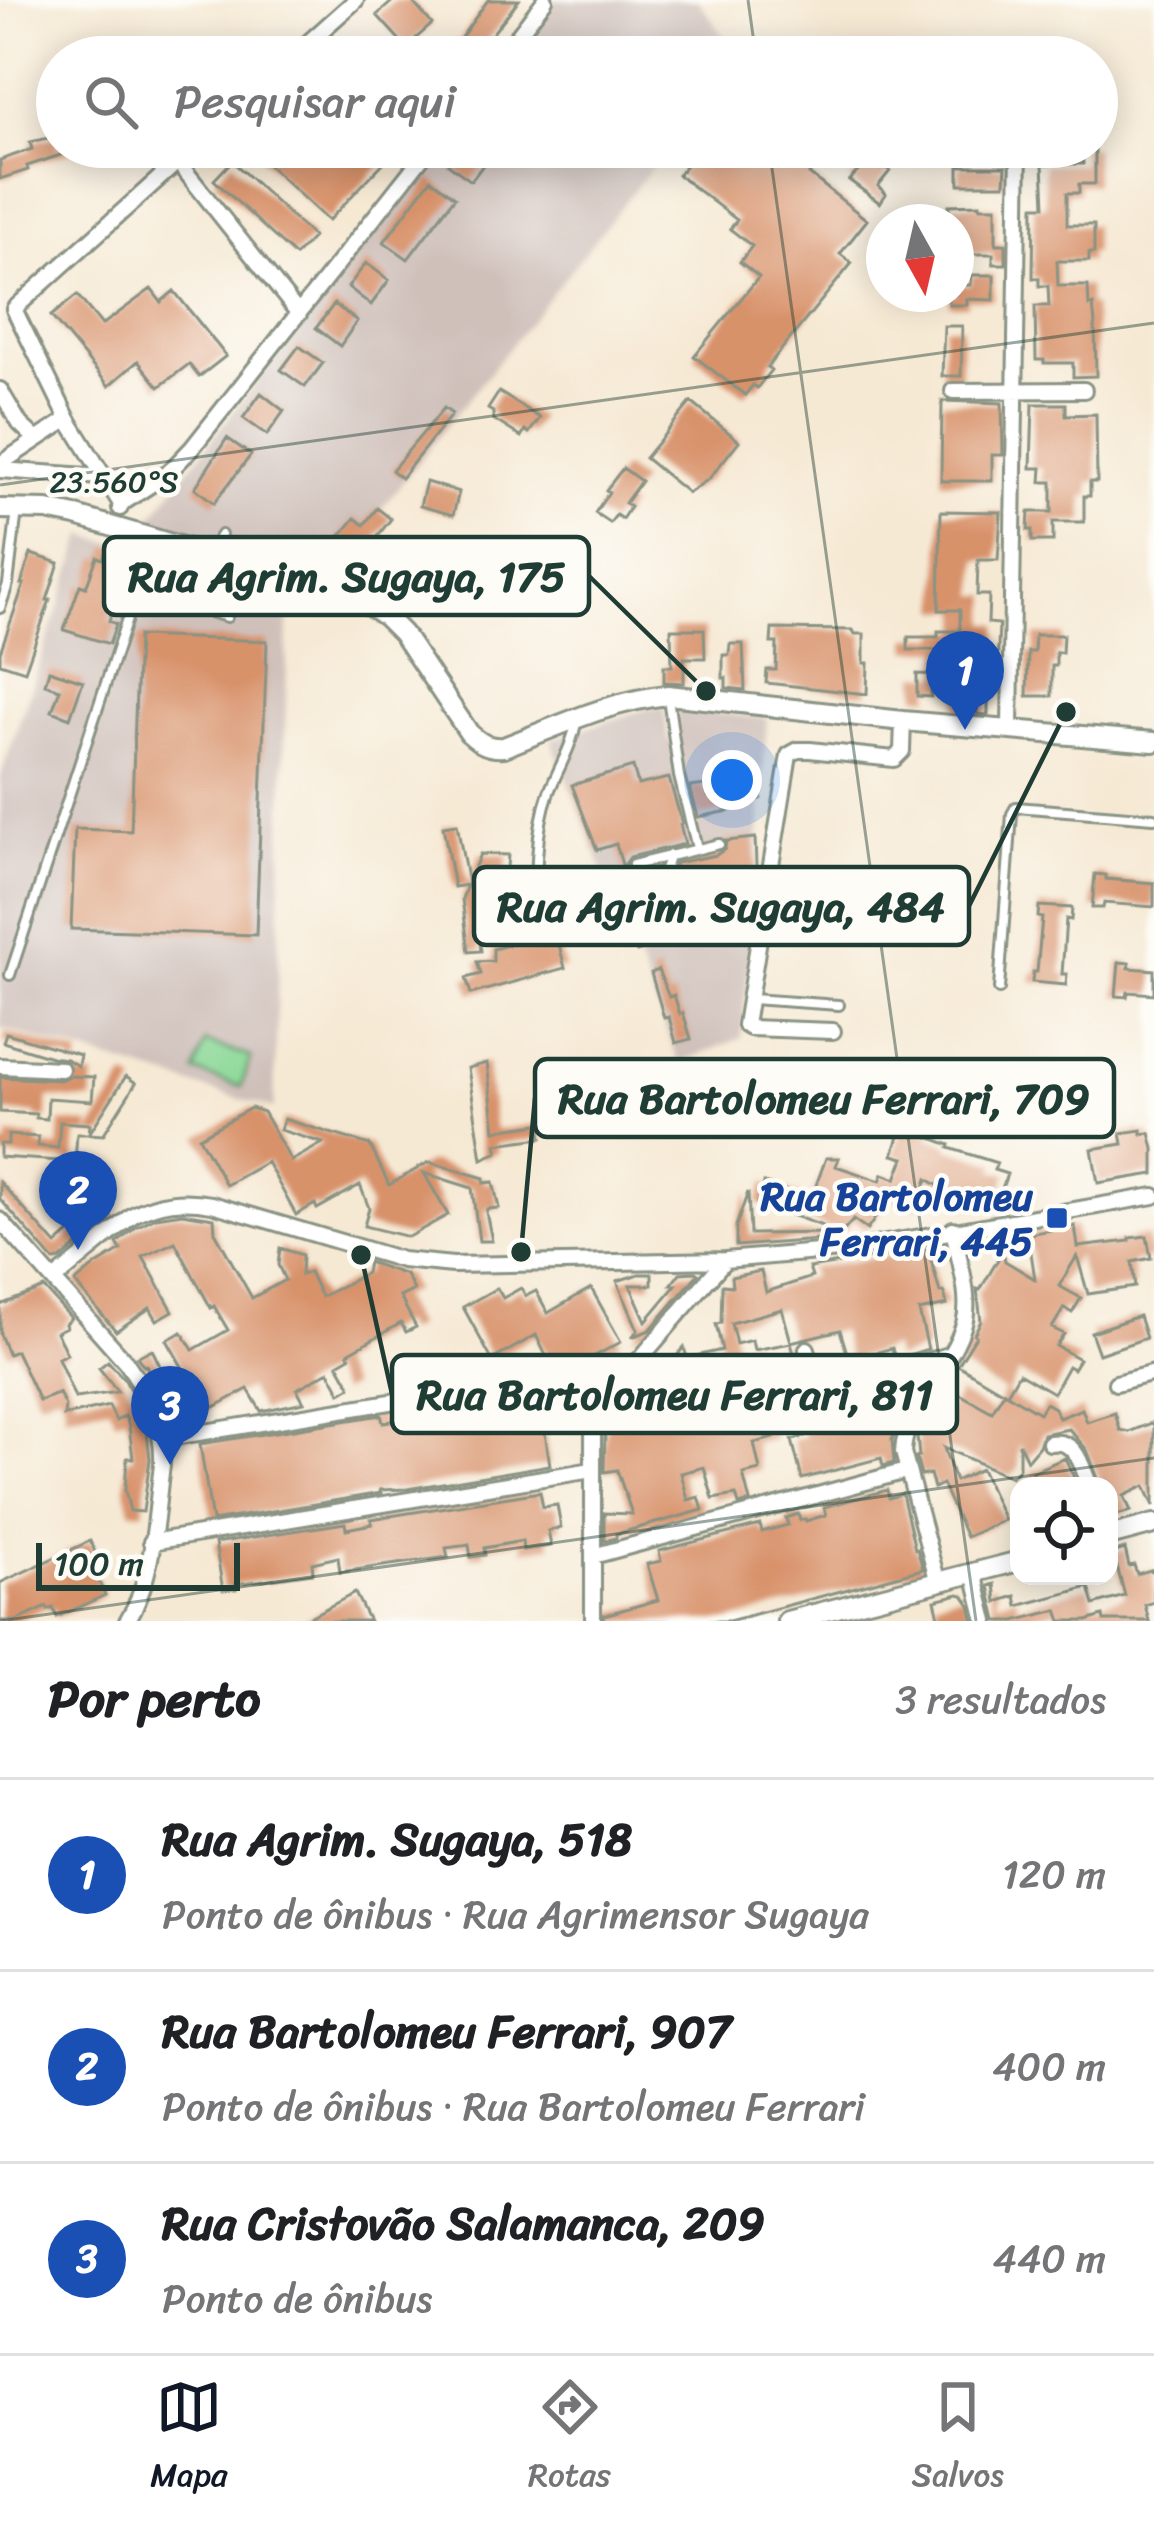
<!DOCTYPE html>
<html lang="pt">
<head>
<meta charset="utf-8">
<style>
	body { margin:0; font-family:Sriracha,sans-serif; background:#f2f2f2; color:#202124 }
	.controls { position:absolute; right:36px; bottom:36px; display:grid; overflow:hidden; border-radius:24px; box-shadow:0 6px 30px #0003 }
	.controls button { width:108px; height:108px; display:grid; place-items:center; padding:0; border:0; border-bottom:3px solid #e0e0e0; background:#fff; color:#202124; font:60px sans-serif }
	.compass { position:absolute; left:866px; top:204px; width:108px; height:108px; border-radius:50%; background:#fff; box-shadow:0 6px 30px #0003; rotate:172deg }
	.scale { position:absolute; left:36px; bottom:30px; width:204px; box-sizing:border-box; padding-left:12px; border:6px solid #1f3d34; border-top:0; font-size:33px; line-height:42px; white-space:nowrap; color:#1f3d34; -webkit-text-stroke:9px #fdfcf7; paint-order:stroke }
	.you { position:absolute; left:732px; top:780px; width:42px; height:42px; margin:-30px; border:9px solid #fff; border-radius:50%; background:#1a73e8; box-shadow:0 0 0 18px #1a73e833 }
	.badge { display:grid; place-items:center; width:78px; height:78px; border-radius:50%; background:#111827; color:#fff; font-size:39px; font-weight:700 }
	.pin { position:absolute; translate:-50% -99px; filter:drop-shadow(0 3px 6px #0008) }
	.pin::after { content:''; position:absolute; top:63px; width:42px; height:36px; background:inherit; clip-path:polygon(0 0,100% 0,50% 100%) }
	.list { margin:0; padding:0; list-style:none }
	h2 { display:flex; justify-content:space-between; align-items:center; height:156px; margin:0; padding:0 48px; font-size:51px }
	h2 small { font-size:39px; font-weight:400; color:#757577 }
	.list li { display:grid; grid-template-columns:78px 1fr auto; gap:36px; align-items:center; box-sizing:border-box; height:192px; padding:0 48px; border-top:3px solid #e0e0e0 }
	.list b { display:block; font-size:45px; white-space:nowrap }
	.list p { margin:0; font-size:39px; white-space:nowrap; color:#757577 }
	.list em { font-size:39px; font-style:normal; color:#757577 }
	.icon { flex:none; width:66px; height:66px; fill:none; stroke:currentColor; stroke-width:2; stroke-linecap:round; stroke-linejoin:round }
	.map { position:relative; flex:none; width:1154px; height:1621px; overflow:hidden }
	.search { position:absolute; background:#fff; box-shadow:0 6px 30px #0003; left:36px; right:36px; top:36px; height:132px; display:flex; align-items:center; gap:30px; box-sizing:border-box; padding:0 42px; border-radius:66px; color:#757577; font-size:45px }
	.sheet { height:732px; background:#fff }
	nav { display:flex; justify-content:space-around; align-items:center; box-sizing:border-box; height:168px; border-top:3px solid #e0e0e0; background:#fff; font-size:33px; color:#757577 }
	nav a { display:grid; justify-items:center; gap:6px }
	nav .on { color:#111827 }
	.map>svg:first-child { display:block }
	.industrial { fill:#cfc0ba }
	.green { fill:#89d795; stroke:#548a64; stroke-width:3 }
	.building { fill:#d8926b }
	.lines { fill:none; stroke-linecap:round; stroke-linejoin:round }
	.lane-casing { stroke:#8a9384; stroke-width:14 }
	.street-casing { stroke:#8a9384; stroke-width:20 }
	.secondary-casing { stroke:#8a9384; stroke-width:24 }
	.lane { stroke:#fff; stroke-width:8 }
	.street { stroke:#fff; stroke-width:14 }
	.secondary { stroke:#fff; stroke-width:18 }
	.ticks { fill:none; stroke:#1f3d34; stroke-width:3; stroke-opacity:0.45 }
	.transit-dot { fill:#1a4fb4; stroke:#fdfcf7; stroke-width:4.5 }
	.labels { text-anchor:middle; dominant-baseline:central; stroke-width:9; stroke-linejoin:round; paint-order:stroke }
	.transit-label { font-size:39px; font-weight:bold; fill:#164399; stroke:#fdfcf7; text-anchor:end }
	.ticks-label { font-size:30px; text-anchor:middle; fill:#1f3d34; stroke:#fdfcf7; stroke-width:9; stroke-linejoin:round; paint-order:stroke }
	.leader { fill:none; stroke:#1f3d34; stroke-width:4.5 }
	.callout-dot { fill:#1f3d34; stroke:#fdfcf7; stroke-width:4.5 }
	.callout { fill:#fdfcf7; stroke:#1f3d34; stroke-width:4.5 }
	.callout-label { font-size:42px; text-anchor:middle; font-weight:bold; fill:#1f3d34 }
</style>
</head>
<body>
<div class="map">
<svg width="1154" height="1621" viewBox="0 0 1154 1621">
	<rect width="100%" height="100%" fill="#fdfcf7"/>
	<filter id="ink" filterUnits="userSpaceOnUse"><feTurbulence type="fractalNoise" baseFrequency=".00833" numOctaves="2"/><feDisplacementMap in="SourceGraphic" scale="24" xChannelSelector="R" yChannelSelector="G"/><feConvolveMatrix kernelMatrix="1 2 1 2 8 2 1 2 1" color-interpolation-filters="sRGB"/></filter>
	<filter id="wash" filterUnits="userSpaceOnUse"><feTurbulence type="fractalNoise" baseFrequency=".004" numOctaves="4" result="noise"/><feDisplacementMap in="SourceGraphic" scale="48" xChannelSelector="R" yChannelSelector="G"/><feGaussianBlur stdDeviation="2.7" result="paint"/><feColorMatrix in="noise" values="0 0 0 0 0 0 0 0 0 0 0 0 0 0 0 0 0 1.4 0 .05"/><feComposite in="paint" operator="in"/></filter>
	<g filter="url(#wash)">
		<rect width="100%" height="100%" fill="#f6e9d4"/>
		<path class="industrial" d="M553,0H698L739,57H509Z
			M439,147H668L325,580L146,524Z
			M84,535L289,594L274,1109L0,1028V778Z
			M650,708L664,709L668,741L679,739L676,710L767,718L753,924L741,1038L679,1063L551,739Z"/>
		<path class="green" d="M205,1042L251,1057L241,1087L195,1072Z"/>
		<g id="blocks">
			<path class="building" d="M394,0H411L432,24L406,47L377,15Z
				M488,0H519L474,57H447Z
				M57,136V147L79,149L27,166L28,170L0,179V160L32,149L30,142Z
				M249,147H377L388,158L328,221Z
				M460,147H476L489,157L471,181L448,164Z
				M700,147H830L809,174L867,220L840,254L852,263L767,367L771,370L757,388L753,385L745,395L694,356L759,277L740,262L752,246L730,229L737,220L678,175Z
				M1082,147H1095V184H1079V193H1067V225H1094V253H1089V261H1057L1058,286H1088L1089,306L1093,305L1095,324L1096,376L1073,377V363H1044V360H1036L1035,306H1049L1048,286H1039V278H1033L1034,206H1045L1043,164H1083Z
				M873,157L890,171L878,186L886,194L880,203L849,180Z
				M232,161L313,237L295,256L214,180Z
				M959,166H1006L1005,184H959Z
				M431,179L455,197L408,259L384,242Z
				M980,204V207H996V244H1006V264H993V254H956L957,223L950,221L949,205Z
				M366,263L389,280L371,305L348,287Z
				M972,275H994V300L967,299V305H949V294H956V285H971Z
				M151,289L161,302L174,291L226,356L199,377L189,364L159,387L138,361L109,386L51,316L77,295L102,325Z
				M334,304L357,321L340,346L316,328Z
				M944,326H962L961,376H942Z
				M299,346L323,363L305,387L281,370Z
				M499,392L540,418L529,433L525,430L521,437L493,419V412L488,409Z
				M261,393L284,411L267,435L243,418Z
				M942,401L1002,403L1003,455H992V481H941Z
				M691,402L739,441L709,479L688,493L645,458Z
				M1033,404H1066V415L1096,414L1097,482H1090V496H1084V522H1053V541H1032V530H1028L1029,512H1052V482H1041L1042,468H1031Z
				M444,408L452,414L401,478L392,470Z
				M227,438L251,455L214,503L195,488Z
				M623,468L641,481L625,503L630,507L622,519L616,515L610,523L595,513L609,492L606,490Z
				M426,482L459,492L453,515L420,506Z
				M377,508L391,519L342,581L328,570L324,575L310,568L309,570L299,567L302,560L311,563L321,550L326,554L355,518L364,525Z
				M941,511L1001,512L998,560H978L977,595H989L988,623L999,624L996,689H990L988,692V715L977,714V710H957V688H931V697L917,696V674L940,675V650H908V637H938V631H960V610H939Z
				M108,546L125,551L110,595L116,597L109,621L116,624L109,644L64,630L80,585L86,587L97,557L103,559Z
				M31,554L59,563L47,600H50L25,671L0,663V652L24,584H21Z
				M671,629H704L705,658H684V683L664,682V666H672Z
				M772,629L853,630L855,634H864V663H868L867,694L766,683L767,670H776L777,643H771Z
				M1035,635H1063L1062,653L1056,652V666H1052V696H1027L1028,652H1034Z
				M138,636L267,641L256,935L71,929L75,829L131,831Z
				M730,644H743L745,690L726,688V678H723V655H729Z
				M49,670L83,681L70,718L52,711L60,689L45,684Z
				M633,767L638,785L669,778L682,823L680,824L685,844L630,857L625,864L626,870L634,873L657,868L649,891L653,898L660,899L665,894L676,863L716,855L725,849L726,841L755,838L756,865L748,937L736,936L738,927L681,932L680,918L661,921L657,900L633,910L649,948L637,952L609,881L625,875L616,844L597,850L572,785Z
				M763,784L761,799L728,806L729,811L698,817L690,787L706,785L708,796Z
				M457,824L468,884L471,877L481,951L469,952L462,899L467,885L454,887L443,826Z
				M480,854L508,855L506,880L493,881V876H471Z
				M1095,874L1106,875V879L1154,883V907L1104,903L1103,908H1092Z
				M1039,906L1072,908L1071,920L1066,919L1062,974H1067L1066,985L1032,982L1033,972H1037L1042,918L1038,917Z
				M556,933L565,968L471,994L466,978L481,974L477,962L493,961V949Z
				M1119,962L1130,963L1129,968L1154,970V994L1128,992L1127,997L1116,996Z
				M658,970L669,997L674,995L680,1014L683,1013L691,1039L676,1043L669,1017L664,1018L651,973Z
				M6,1033L80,1055L78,1066L66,1059L51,1057L3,1042Z
				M487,1063L495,1130L540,1124L542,1138L496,1144L498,1152L482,1159L468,1068Z
				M70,1076L94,1077L92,1101L48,1098L47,1119L36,1118V1114L0,1112V1077L60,1080Z
				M126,1076L136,1083L103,1135L89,1134Z
				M251,1108L263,1112L291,1161L323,1143L280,1130L284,1119L370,1145L389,1185L429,1162L484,1178V1183L493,1182L499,1208L487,1209L486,1212L492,1241H479L472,1188L424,1173L448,1215L408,1237L364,1226L369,1208L360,1185L317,1209L315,1204L296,1215L267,1162L226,1185L199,1137Z
				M918,1114L933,1118L929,1137L950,1145L949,1148L997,1163L994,1170L1007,1174L1001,1191L1016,1194L1013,1209L994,1202L964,1207L952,1194L927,1179L917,1208L889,1198L867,1230L853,1220L842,1233L757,1203L764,1183L811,1199L826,1158H839L836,1166L880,1181L883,1174L896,1179L904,1158L893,1155L904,1121L914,1125Z
				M60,1122L90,1124L89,1134H77L75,1162L0,1157V1144H8V1135L38,1137V1146L58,1148Z
				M1142,1130V1134L1150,1133L1154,1149V1174L1098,1183L1092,1149L1123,1144L1121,1133Z
				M0,1182L56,1245L101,1206L111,1217L60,1260L54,1261L0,1199Z
				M748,1192L750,1234L833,1233V1239L736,1246V1226Z
				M182,1213L214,1218L215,1232L252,1298L285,1280L278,1265L280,1248L302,1255L301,1275L309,1272L321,1297L366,1273L368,1262L406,1275L414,1290L400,1297L416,1327L406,1332L401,1323L348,1353L350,1357L338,1364L351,1387L341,1393L329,1371L297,1389L304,1402L261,1411L248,1389L207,1411L167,1340L182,1332L193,1350L228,1330L214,1306L211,1308L175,1242L143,1257L173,1311L157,1320L150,1308L116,1331L75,1283L95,1266L121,1250L117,1243L136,1227L156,1217Z
				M1075,1226L1078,1247L1130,1241V1238L1147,1236L1151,1258L1132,1262L1135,1287L1088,1294L1077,1256L1059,1286L1081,1298L1072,1313L1064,1308L1052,1328L1064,1334L1056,1346L1079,1359L1073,1369L1068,1366L1053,1393L1019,1373L1007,1394L958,1365L976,1336L974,1334L981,1321L977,1289L980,1290L1003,1251L1005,1261L1035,1279L1030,1246L1010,1247L1016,1236Z
				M933,1248L947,1254V1257L931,1260L940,1293L944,1292L947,1305L919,1311L928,1349L895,1359L892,1348L849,1360L840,1330L791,1342L782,1309L731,1323L736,1344L752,1340L754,1350L791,1343L803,1386L788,1390L785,1381L775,1384L774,1380L750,1386L745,1366L704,1378L712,1406L723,1403L724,1408L754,1400L759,1419L768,1418L774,1438L754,1443L760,1470L743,1474L750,1502L739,1505L736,1495L713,1499L704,1467L681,1473L688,1500L699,1497L703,1510L616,1534V1538L604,1541V1513L632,1514L617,1470L604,1472L605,1434L608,1423L622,1406L638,1404L648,1392L659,1412L684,1406L672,1362L684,1347L687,1358L722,1350L716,1324L721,1323L722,1285L732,1286L731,1277L761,1271L766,1292L812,1277L809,1268Z
				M695,1272L698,1274L650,1330L632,1337L638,1330L617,1281L639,1274H652V1285H630L646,1321L676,1285H671L680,1273Z
				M44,1288L71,1318L65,1324L66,1327L56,1332L67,1354L58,1358L75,1398L118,1392L99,1368L108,1361L125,1380L137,1403L146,1424L150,1459L143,1512L130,1511L125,1490L127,1458H133L129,1426L125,1416L116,1421L109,1406L64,1416L65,1406L59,1393L39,1401L16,1351L8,1354L0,1334V1305Z
				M497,1288L503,1298L521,1288L526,1296L536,1291L548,1313L591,1288L621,1342L578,1365L595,1390L585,1396L562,1359L551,1366L536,1335L492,1360L463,1307Z
				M1139,1316L1146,1338L1099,1354L1091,1332Z
				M152,1349L182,1413L170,1418L146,1365L144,1366L137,1357Z
				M917,1376L922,1378L902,1413L892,1440L894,1463L883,1466L881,1458L802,1479L792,1440L804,1437L800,1419L811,1416L809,1409Z
				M1004,1392L1039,1413L1045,1403L1054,1408L1059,1418L1082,1409L1087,1422L1115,1413L1120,1430L1129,1432L1154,1422V1506L1145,1486L1124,1496L1131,1511L1109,1517V1486H1101L1087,1450L1069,1429L1043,1434L1039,1446L1027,1460L1019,1443V1468L1011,1477L944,1448L955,1481L981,1469L1004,1520L966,1537L942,1484L934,1488L930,1474L921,1476L916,1457L919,1456L917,1437L928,1416L942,1422L958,1393L992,1412Z
				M486,1398L487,1405L527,1399L528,1403L540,1401L550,1465L407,1489L380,1490L381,1493L212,1521L200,1444L381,1415L383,1422L404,1419L403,1411Z
				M1065,1458L1078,1486H1038L1032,1472Z
				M887,1490L889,1498L902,1494L915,1549H917L923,1569L729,1621H604V1615L658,1600L647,1564L661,1561L659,1551L760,1525L762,1532L788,1525L786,1518L798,1514L800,1520L805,1519L806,1521L826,1515L824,1507Z
				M540,1492L543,1507L557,1505L561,1528L548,1531L551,1546L523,1550L522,1541L484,1548L485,1555L471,1557L469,1545L446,1548L448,1557L340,1572L338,1557L312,1563L313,1573L235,1584L236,1589L223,1590L215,1543L345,1523L346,1529L372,1524L371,1519Z
				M90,1541L100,1563L92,1567L105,1595L57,1617L53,1608L48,1610L47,1607L16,1621H0V1583Z
				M1125,1549L1129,1566L1134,1565L1137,1574L1154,1569V1602L1145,1605L1149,1621H1104L1103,1616L1087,1621H1061L1057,1610L1015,1621H997L989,1586L995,1584L997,1602L1016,1596L1018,1606L1089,1587L1094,1605L1125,1596L1116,1563L1109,1565V1554Z
				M355,1593L369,1621H302Z
				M959,1594L963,1595L970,1605L974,1621H940L935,1600Z"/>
		</g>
	</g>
	<g filter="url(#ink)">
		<use href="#blocks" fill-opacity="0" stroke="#8a9384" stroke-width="3"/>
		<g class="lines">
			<defs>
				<path id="lane" d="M209,554L221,535
					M136,591L227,617
					M0,608L8,584L17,510
					M668,697L679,776L697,848
					M633,865L719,844
					M769,883L820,887
					M657,891L670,855
					M763,922L802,926
					M537,928C536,884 534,834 549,792C559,767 572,747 577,719
					M10,975L153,540
					M999,989L1012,814L1016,807L1154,818
					M751,999L839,1005"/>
				<path id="street" d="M292,57L356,0
					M501,57L545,0
					M178,162L299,314
					M0,390L20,424L36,439
					M953,391L1084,390
					M0,464L68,419
					M0,470L102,477
					M121,504L167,474L192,448L430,147
					M120,508L121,504L68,419L14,309L194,147
					M1010,728L1019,147
					M833,1031L750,1028L745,1025L789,755L798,750H810L894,759L902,751L903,721
					M0,1066L61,1069
					M0,1220L126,1362C148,1393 164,1425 162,1465C155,1516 155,1577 127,1621
					M55,1279L133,1215C159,1201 183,1199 212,1204L402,1260L453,1265L725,1260L852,1249L1154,1196
					M807,1349C811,1365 812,1386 829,1391L948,1355
					M1116,1383L1154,1373
					M161,1439L539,1378
					M1050,1443C1077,1439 1081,1465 1090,1486
					M151,1542L592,1470
					M593,1556L906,1471
					M974,1573L986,1621
					M938,1583L903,1452C906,1403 950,1370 964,1324C972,1296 958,1258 953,1229
					M593,1621V1435L599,1412L609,1395L725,1260"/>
				<path id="secondary" d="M0,509L47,510L76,516L316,586L369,605L385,616L402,633L469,733C481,744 488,748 504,747C559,726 609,701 668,695L903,721L1154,742
					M1109,1536L1154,1524
					M787,1621L1019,1561"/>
			</defs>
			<use href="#lane" class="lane-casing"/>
			<use href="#street" class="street-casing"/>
			<use href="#secondary" class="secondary-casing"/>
			<use href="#lane" class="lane"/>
			<use href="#street" class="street"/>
			<use href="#secondary" class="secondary"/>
		</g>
	</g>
	<path class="ticks" d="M748,0L756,57M769,147L976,1621M0,485L1154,323M0,1621L1154,1458"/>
	<rect class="transit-dot" x="1045" y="1206" width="24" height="24" rx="6"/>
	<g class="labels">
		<g class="transit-label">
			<text x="1033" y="1196">Rua Bartolomeu<tspan x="1033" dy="45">Ferrari, 445</tspan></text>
		</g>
	</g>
	<g class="ticks-label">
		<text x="114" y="492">23.560°S</text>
	</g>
	<path class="leader" d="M706 691L589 576M1066 712L969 906M521 1252L535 1098M361 1255L392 1394"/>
	<g class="callout-dot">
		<circle cx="706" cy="691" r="12"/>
		<circle cx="1066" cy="712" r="12"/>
		<circle cx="521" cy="1252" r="12"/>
		<circle cx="361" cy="1255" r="12"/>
	</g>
	<g class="callout">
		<rect x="104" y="537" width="485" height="78" rx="12"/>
		<rect x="474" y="867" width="495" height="78" rx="12"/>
		<rect x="535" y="1059" width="579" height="78" rx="12"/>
		<rect x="392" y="1355" width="565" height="78" rx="12"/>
	</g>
	<g class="callout-label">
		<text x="347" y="591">Rua Agrim. Sugaya, 175</text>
		<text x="721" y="921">Rua Agrim. Sugaya, 484</text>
		<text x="824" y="1113">Rua Bartolomeu Ferrari, 709</text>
		<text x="675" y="1409">Rua Bartolomeu Ferrari, 811</text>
	</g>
</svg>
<div class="controls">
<button><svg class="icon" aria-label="locate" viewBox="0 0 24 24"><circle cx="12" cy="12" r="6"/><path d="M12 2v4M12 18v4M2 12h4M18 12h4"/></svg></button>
</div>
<svg class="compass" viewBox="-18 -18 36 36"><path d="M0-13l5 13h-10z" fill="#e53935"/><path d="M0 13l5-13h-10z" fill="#757577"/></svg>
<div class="scale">100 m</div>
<div class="you"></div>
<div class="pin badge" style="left:965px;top:730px;background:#1a4fb4">1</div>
<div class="pin badge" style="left:78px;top:1250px;background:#1a4fb4">2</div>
<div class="pin badge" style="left:170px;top:1465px;background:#1a4fb4">3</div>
<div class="search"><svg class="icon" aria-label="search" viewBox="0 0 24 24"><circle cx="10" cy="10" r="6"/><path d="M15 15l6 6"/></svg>Pesquisar aqui</div>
</div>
<section class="sheet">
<h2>Por perto<small>3 resultados</small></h2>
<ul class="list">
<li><span class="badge" style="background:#1a4fb4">1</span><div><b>Rua Agrim. Sugaya, 518</b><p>Ponto de ônibus · Rua Agrimensor Sugaya</p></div><em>120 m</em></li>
<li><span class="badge" style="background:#1a4fb4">2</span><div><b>Rua Bartolomeu Ferrari, 907</b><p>Ponto de ônibus · Rua Bartolomeu Ferrari</p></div><em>400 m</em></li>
<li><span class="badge" style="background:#1a4fb4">3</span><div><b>Rua Cristovão Salamanca, 209</b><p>Ponto de ônibus</p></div><em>440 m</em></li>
</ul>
</section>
<nav>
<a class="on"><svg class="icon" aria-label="map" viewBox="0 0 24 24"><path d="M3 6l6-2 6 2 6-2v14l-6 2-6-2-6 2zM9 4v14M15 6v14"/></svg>Mapa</a>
<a><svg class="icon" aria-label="directions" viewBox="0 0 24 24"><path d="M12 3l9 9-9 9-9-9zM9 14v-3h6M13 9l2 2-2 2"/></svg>Rotas</a>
<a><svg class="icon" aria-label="saved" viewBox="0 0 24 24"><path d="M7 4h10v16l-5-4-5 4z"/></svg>Salvos</a>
</nav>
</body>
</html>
